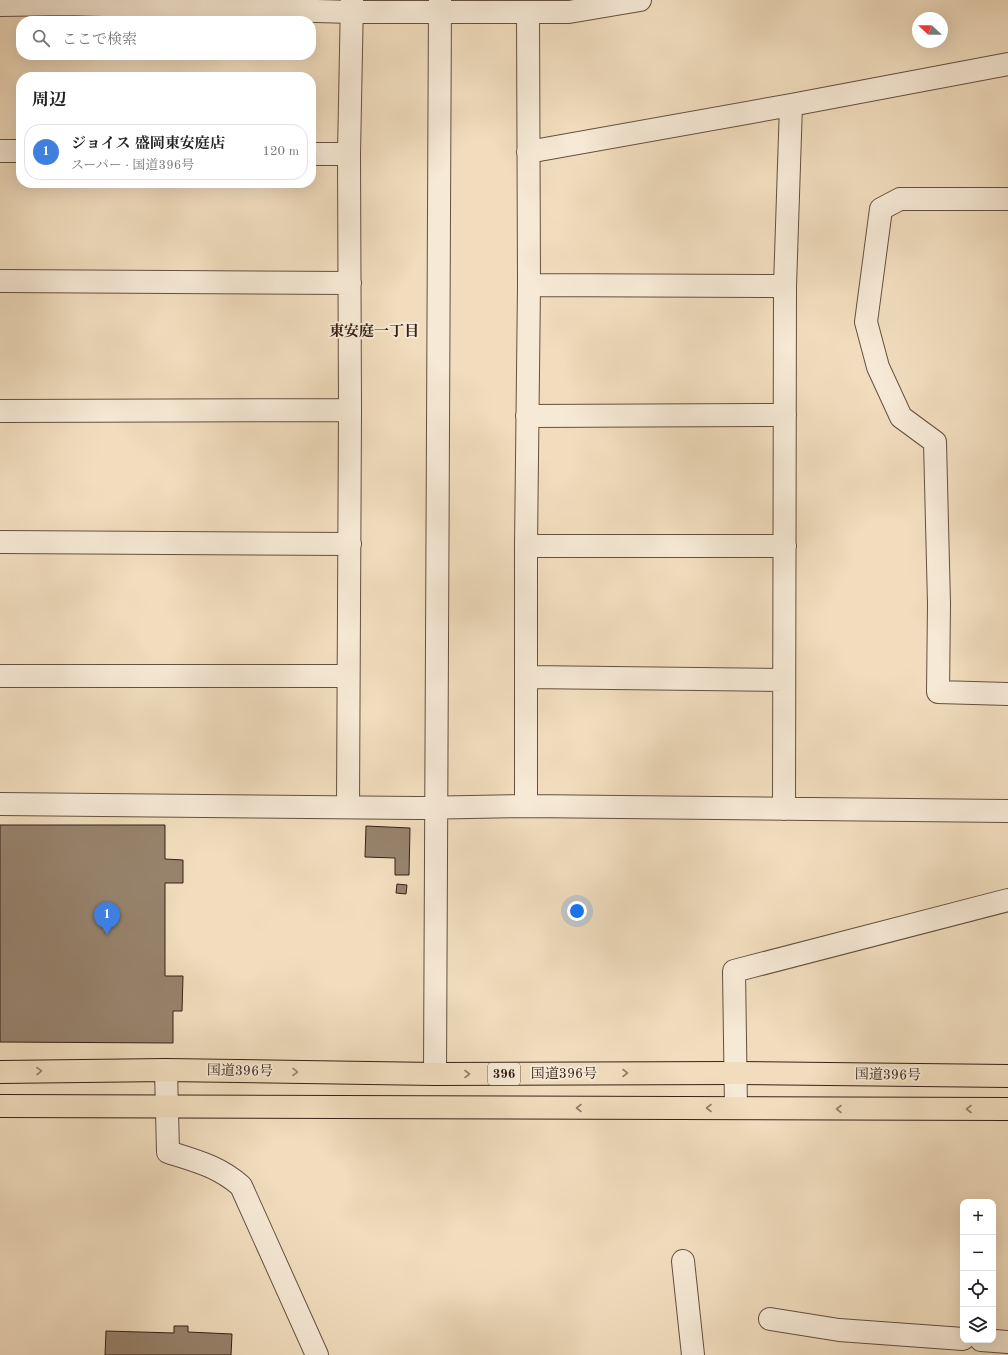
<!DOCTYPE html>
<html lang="ja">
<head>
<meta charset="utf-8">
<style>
	body { margin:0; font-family:"Old Standard TT","Noto Serif JP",serif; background:#f6f6f6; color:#222 }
	.controls { position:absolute; right:12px; bottom:12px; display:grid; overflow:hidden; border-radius:8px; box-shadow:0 4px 16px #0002 }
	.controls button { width:36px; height:36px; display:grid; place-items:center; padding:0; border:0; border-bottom:1px solid #e0e0e0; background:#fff; color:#222; font:20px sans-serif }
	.compass { position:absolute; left:912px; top:12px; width:36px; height:36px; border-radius:50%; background:#fff; box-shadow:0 4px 16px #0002; rotate:292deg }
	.you { position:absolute; left:577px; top:911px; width:14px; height:14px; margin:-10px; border:3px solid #fff; border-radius:50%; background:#1a73e8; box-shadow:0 0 0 6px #1a73e833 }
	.badge { display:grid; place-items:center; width:26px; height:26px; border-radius:50%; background:#db2777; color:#fff; font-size:13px; font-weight:700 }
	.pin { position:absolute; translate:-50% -33px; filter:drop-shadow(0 1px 2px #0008) }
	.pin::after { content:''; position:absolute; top:21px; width:14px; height:12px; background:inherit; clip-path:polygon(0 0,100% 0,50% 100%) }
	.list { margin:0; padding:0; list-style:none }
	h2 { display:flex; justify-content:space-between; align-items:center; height:52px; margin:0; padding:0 16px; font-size:17px }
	h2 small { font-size:13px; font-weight:400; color:#767676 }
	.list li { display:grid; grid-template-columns:26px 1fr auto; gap:12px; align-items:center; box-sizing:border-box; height:56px; margin:0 8px 8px; padding:0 8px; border:1px solid #e0e0e0; border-radius:16px }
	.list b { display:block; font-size:15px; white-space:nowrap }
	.list p { margin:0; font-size:13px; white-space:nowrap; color:#767676 }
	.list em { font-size:13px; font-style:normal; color:#767676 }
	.icon { flex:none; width:22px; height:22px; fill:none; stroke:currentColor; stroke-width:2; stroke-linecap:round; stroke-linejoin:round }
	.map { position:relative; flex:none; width:1008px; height:1355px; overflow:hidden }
	.search { position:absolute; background:#fff; box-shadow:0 4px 16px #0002; left:16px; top:16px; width:300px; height:44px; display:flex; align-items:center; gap:10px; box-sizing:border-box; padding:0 14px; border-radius:16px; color:#767676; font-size:15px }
	.panel { position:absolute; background:#fff; box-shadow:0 4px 16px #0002; left:16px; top:72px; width:300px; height:116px; border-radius:16px }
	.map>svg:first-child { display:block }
	.building { fill:#97836d; stroke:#362116 }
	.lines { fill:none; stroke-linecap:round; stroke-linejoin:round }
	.minor-casing { stroke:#655040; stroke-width:24 }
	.highway-casing { stroke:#362116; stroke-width:24 }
	.minor { stroke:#f6e9d5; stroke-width:22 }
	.highway { stroke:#f1ddbe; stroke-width:22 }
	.oneway { stroke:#947f6a }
	.labels { text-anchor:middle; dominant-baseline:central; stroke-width:4; stroke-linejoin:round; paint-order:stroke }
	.shield { fill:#f6e9d5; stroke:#705d4f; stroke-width:1 }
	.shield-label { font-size:13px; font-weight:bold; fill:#362116 }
	.street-label { font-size:14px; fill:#362116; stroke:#f6e9d5 }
	.neighbourhood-label { font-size:15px; font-weight:bold; fill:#362116; stroke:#f6e9d5 }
</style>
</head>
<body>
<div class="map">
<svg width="1008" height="1355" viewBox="0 0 1008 1355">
	<rect width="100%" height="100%" fill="#f1ddbe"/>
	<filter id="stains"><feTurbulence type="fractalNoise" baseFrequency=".005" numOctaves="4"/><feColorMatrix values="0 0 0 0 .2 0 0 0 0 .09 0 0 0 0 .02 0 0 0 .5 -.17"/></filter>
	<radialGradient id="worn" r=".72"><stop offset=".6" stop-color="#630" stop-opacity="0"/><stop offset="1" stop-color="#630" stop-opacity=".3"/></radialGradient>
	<path class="building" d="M0,825H165V859L183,860V883H165V976H183L182,1011H173V1043L0,1042Z
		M366,826L410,828L409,875H395V858L365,857Z
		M397,884L407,885L406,894L396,893Z
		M174,1326H188V1332L232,1334L231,1355H105L106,1331L174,1333Z"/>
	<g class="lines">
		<defs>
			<path id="minor" d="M0,5L66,4L352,12H569L640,0
				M0,151H21
				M528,152L791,105L1008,64
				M311,154H349
				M1008,199H900L881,209L866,322L878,367L901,417L935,442L939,604L938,692L1008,694
				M0,281L350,283
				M529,285L785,286
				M0,411L350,410
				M527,416L785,415
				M0,542L350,544
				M526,546H785
				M0,676H348
				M527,677L784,680
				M0,804L416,808L526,806L1008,811
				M526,806V546L529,285L528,12
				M348,807L350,410L349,154L352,0
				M784,809L785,286L791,105
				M166,1070L168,1152C196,1161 218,1166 241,1186L317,1355
				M435,1074L440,0
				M736,1108L734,971L1008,900
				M683,1261L693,1355
				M770,1319L839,1330L963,1339
				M981,1340L1008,1342"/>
			<path id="highway" d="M0,1072L166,1070L435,1074L735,1073L1008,1076
				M0,1106L1008,1109"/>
		</defs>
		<use href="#minor" class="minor-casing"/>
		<use href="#highway" class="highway-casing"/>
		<use href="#minor" class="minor"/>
		<use href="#highway" class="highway"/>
	</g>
	<defs><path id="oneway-chevron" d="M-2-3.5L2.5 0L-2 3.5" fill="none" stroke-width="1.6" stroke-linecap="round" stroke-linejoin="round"/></defs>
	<g class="oneway">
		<use href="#oneway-chevron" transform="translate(39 1071) rotate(-1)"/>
		<use href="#oneway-chevron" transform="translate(295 1072) rotate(1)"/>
		<use href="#oneway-chevron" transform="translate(625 1073)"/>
		<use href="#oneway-chevron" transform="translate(467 1074)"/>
		<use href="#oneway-chevron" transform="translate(579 1108) rotate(-180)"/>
		<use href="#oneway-chevron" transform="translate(709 1108) rotate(-180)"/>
		<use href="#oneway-chevron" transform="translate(839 1109) rotate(-180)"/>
		<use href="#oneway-chevron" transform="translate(969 1109) rotate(-180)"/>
	</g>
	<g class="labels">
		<rect class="shield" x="488" y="1063" width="32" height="22" rx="3"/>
		<g class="shield-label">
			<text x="504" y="1074">396</text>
		</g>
		<g class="street-label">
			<text transform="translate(240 1071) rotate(1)">国道396号</text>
			<text x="564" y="1074">国道396号</text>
			<text transform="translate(888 1075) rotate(1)">国道396号</text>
		</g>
		<g class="neighbourhood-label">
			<text x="374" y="332">東安庭一丁目</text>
		</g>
	</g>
	<rect width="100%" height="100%" filter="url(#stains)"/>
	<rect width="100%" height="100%" fill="url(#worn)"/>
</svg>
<div class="controls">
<button>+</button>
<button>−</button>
<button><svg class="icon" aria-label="locate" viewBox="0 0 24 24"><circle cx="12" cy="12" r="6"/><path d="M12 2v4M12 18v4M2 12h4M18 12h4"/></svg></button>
<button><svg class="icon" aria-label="layers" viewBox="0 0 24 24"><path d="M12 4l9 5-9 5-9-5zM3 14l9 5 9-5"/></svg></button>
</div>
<svg class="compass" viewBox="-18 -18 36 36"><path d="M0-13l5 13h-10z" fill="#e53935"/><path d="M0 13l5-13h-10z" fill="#767676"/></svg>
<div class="you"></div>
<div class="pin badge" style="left:107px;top:935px;background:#3f7fe0">1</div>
<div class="search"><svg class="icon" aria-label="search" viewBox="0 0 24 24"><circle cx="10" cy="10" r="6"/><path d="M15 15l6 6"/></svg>ここで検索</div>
<section class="panel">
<h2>周辺<small></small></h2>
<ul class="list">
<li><span class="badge" style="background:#3f7fe0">1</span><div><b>ジョイス 盛岡東安庭店</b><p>スーパー · 国道396号</p></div><em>120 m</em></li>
</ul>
</section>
</div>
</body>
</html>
